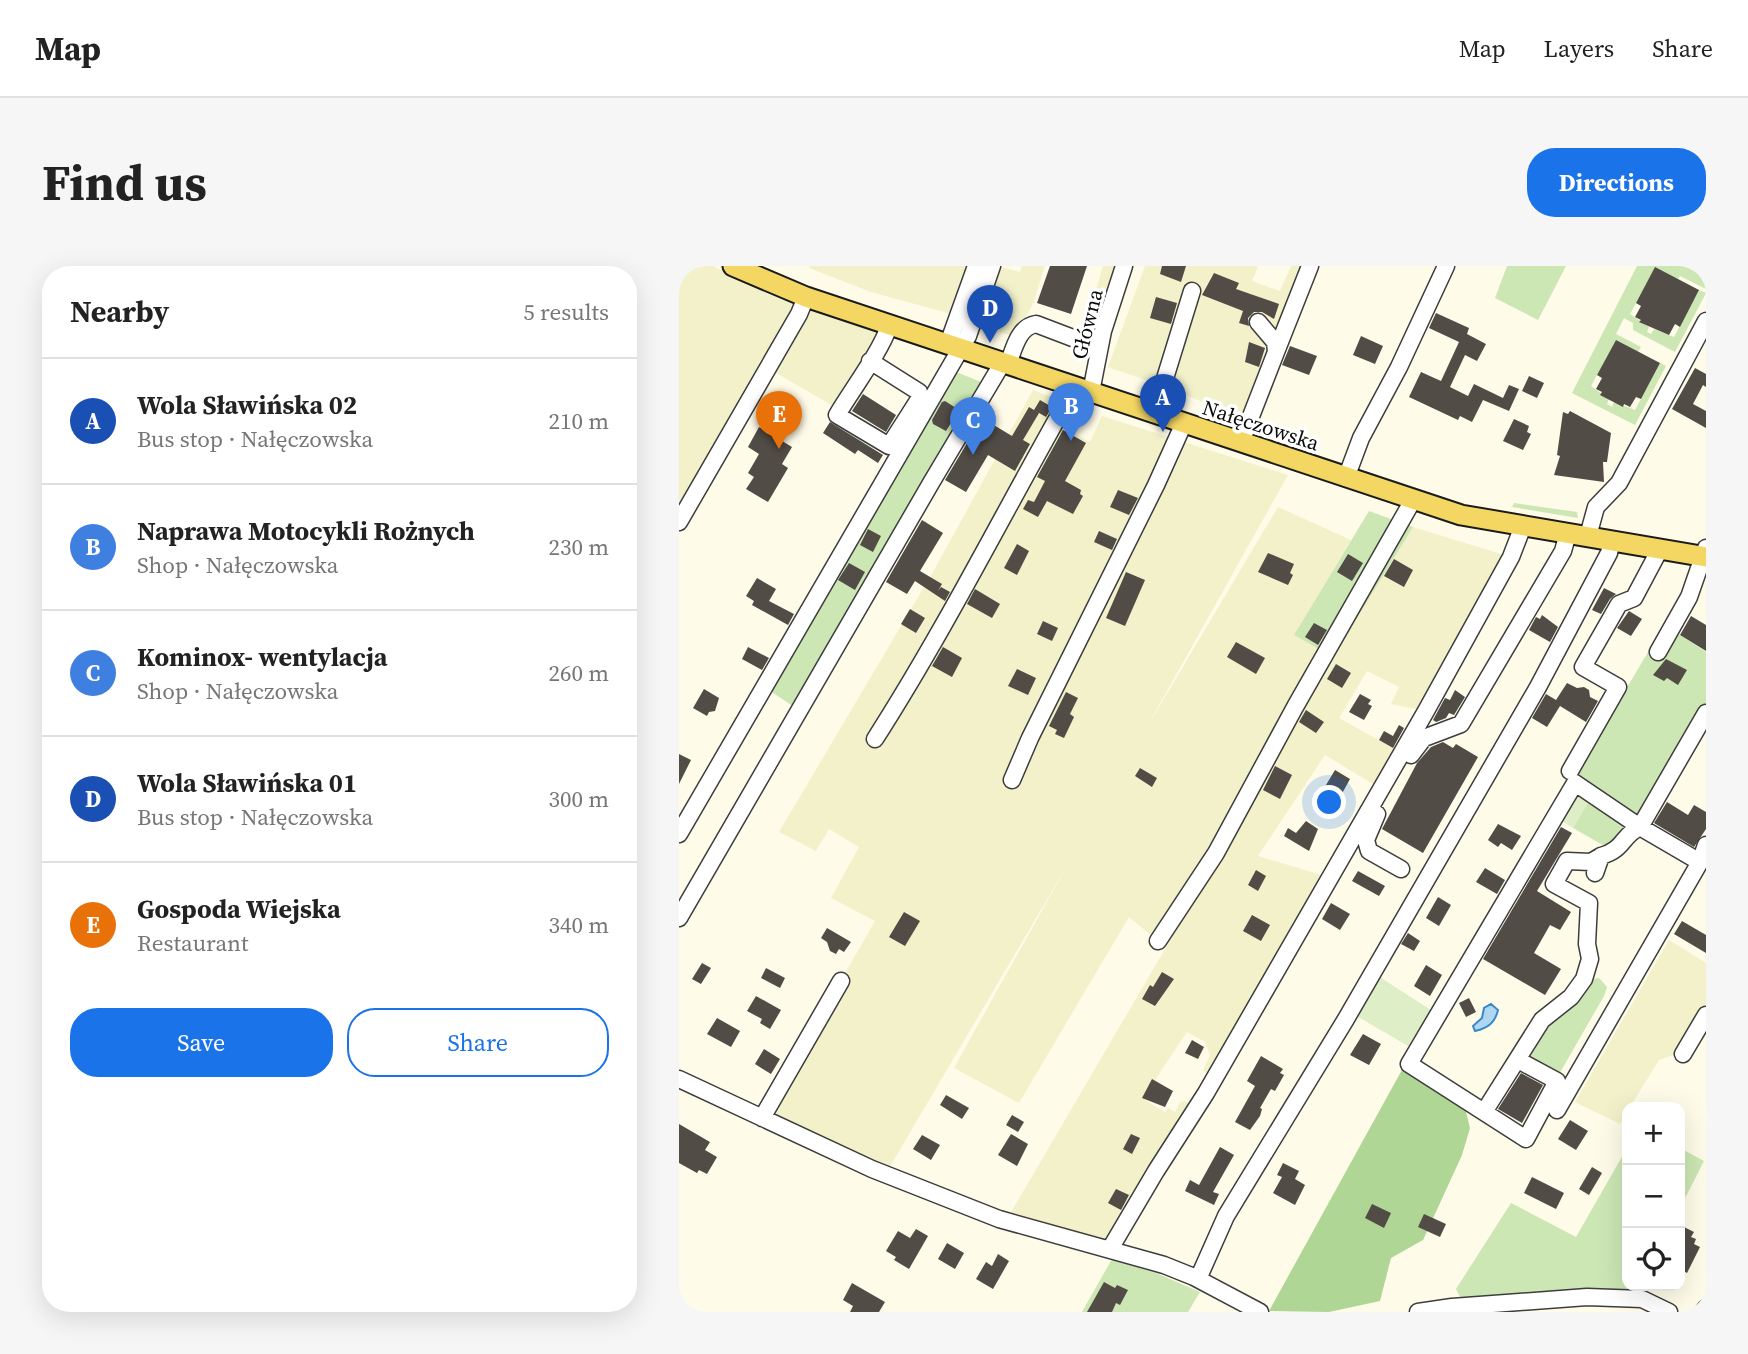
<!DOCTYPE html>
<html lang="en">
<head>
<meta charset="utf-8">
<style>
	body { margin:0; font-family:"Source Serif 4",serif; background:#f6f6f6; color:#222 }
	.controls { position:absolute; right:21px; bottom:21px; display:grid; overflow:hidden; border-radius:14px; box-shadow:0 7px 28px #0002 }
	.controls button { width:63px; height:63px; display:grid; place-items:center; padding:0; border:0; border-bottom:2px solid #e0e0e0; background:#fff; color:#222; font:35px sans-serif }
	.you { position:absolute; left:651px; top:537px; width:24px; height:24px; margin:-18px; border:5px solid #fff; border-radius:50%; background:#1a73e8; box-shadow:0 0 0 10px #1a73e833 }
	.badge { display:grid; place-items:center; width:46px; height:46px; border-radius:50%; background:#1a73e8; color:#fff; font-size:23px; font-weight:700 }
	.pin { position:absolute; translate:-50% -58px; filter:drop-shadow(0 2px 4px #0008) }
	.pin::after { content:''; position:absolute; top:37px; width:24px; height:21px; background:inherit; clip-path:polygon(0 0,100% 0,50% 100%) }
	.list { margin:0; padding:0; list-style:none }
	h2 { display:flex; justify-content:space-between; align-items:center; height:91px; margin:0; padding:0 28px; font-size:30px }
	h2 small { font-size:23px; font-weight:400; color:#767676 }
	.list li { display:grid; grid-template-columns:46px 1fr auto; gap:21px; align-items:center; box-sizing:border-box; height:126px; padding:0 28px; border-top:2px solid #e0e0e0 }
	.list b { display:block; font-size:26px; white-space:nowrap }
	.list p { margin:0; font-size:23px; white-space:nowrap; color:#767676 }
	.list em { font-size:23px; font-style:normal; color:#767676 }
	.actions { display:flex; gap:14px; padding:21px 28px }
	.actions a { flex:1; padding:16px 0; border:2px solid #1a73e8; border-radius:28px; text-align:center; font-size:24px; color:#1a73e8 }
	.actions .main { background:#1a73e8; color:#fff }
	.icon { flex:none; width:38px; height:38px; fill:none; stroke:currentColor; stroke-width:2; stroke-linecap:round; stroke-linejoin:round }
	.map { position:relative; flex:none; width:1027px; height:1046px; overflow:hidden; border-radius:28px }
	header { display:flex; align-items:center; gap:42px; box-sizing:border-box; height:98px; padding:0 35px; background:#fff; border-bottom:2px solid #e0e0e0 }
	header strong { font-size:33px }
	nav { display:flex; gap:38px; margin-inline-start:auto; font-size:24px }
	.intro { display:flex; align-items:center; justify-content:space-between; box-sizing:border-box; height:168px; padding:0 42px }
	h1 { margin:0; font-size:49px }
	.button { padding:18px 32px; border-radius:28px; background:#1a73e8; color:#fff; font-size:24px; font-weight:700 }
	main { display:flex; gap:42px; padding:0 42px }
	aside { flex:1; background:#fff; border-radius:28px; box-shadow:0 7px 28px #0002 }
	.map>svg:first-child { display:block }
	.farmland { fill:#f2f1ca }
	.green { fill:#cce6b4 }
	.forest { fill:#afd694 }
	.pitch { fill:#deeec6 }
	.water { fill:#afd7f4; stroke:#3989c8; stroke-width:2 }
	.building { fill:#524c47 }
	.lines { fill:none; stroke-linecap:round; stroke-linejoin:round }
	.minor-casing { stroke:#3d3d3d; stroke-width:19 }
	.major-casing { stroke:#1b1b1b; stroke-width:23 }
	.minor { stroke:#fff; stroke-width:16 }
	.major { stroke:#f4d763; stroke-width:19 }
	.labels { text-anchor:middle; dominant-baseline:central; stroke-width:7; stroke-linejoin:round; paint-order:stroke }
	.street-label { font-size:21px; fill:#0a0a0a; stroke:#fff }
</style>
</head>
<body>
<header>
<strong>Map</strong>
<nav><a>Map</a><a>Layers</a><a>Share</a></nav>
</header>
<div class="intro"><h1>Find us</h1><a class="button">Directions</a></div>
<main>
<aside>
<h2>Nearby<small>5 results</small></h2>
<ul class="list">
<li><span class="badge" style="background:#1a4fb4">A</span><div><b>Wola Sławińska 02</b><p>Bus stop · Nałęczowska</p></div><em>210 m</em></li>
<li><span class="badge" style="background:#3f7fe0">B</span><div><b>Naprawa Motocykli Rożnych</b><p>Shop · Nałęczowska</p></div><em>230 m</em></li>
<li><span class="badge" style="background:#3f7fe0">C</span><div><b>Kominox- wentylacja</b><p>Shop · Nałęczowska</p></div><em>260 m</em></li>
<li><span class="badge" style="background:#1a4fb4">D</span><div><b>Wola Sławińska 01</b><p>Bus stop · Nałęczowska</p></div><em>300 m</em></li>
<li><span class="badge" style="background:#e8710a">E</span><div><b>Gospoda Wiejska</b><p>Restaurant</p></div><em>340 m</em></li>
</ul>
<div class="actions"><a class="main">Save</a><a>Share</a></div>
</aside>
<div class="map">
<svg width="1027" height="1046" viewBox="0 0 1027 1046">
	<rect width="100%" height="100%" fill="#fefbe8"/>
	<path class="farmland" d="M0,0H34L119,39L0,250Z
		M131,0H294L276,49L192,26L130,2Z
		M318,0L341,6L343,0H366L354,38L336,71L298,58Z
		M424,0H440L418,70L405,66Z
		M466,0H576L579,1L573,15L601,25L612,0H639L606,77L586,49L575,46L570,61L593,85L568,155L493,123L429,101Z
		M129,43L201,66L198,75L154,140L92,104Z
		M354,124L395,140L384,162L411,176L423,150L609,209L465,466L599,241L672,274L615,369L654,390L734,261L832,291L747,445L712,438L720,421L688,405L660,452L721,486L699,521L646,489L579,590L649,611L534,811L524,805L531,789L526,776L508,766L478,811L466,834L486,846L489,842L496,846L501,836L506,835L516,840L435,978L331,948L548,577L479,675L450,651L340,837L275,802L390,596L206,909L83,852L196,655L152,632L180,581L150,563L137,585L100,566L254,306Z
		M990,674L1027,697V738L997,788L980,794L951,841H948V846L941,858L896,836Z"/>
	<path class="green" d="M828,0H887L859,54L816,32Z
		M958,0H1027V23L1001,10L999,13L976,2L951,48L970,61L968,66L972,68L975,63L995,71L1020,24L1027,27L996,86L954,64V57L945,52L937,68L962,81L959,86L937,74L912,120L930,133L928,138L933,141L935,136L956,144L981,97L987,100L956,159L893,127Z
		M277,106L310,119L121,445L90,424Z
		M835,237L898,246L899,252L833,241Z
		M690,245L734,261L654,391L615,369Z
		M985,359L1027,386V443L964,552L897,508Z
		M911,533L952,558L929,582L894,562Z
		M920,712L928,721L925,730L879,810L850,794C851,767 898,736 913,713Z
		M948,882V1020H960L957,1025L905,1026L782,1033L777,1023L832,937L897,971Z
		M1001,882L1025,895L1001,942Z
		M433,993L477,1007L521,1026L509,1046H403Z"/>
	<path class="forest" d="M724,802L786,842L791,862L783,889L744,974L712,992L701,1035L650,1046L590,1045Z"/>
	<path class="pitch" d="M898,524L911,533L894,562L880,553Z
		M699,710L752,744L729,780L676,749Z"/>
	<path class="water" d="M812,738L819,744C816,757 809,762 796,765L794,760L803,752L805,742Z"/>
	<path class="building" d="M371,0H408L392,48L358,37Z
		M483,0H507L502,16L481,8Z
		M976,1L1020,24L1001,61L996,58L990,69L960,56L962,54L956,51L962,40L957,37Z
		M535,7L560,17L557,23L600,38L595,53L583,46H575L569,52L570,60L560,57L564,45L523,29Z
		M477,31L498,37L492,58L471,52Z
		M757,47L790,62L788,68L807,78L798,95L786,89L771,121L789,130L795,118L824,132L830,119L840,123L830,145L804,134L793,156L781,150L779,154L730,131L742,106L762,115L780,76L750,62Z
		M682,70L704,80L696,98L674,89Z
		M937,74L981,97L962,133L957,131L951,141L945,138L944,141L921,129L923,126L917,123L923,112L918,109Z
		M570,76L586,82L580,101L566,96Z
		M611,80L638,90L630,109L603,99Z
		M1016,102L1027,108V121L1024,119L1014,138L1027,145V162L993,143Z
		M850,110L865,117L858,132L843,125Z
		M184,128L217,149L207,166L173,145Z
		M361,134L373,141L367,151L355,144Z
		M266,135L277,142L278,147L267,165L254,158L253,154L263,136Z
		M350,141L360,147L344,174L351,178L336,205L309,189L287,226L266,214L303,152L333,170Z
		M891,145L932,167L928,196H924L925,216L875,209L881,190L878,189L884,146L889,148Z
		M835,153L850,160L848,166L852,168L844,184L824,175Z
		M151,156L204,189L199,197L179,184L176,188L144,167Z
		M80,161L113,181L103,198L109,202L89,236L67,223L75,211L69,207L80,188L69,181Z
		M384,164L407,177L386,215L402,224L401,228L404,230L394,248L368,235L359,251L344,243L349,234L355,236L366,215L358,211Z
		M439,224L459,232L450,249L431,241Z
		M243,254L264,267L241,305L263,318L259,325L262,321L271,326L266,335L236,315L228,328L207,316Z
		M189,263L202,270L194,286L181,279Z
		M420,265L438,273L433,284L415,276Z
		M338,278L350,285L338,309L325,302Z
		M589,287L615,298L611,307L614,309L609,319L579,306Z
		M669,288L684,297L673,315L658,306Z
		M715,293L734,304L725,321L705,310Z
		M170,297L186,306L176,324L159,314Z
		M447,306L466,314L446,360L427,352Z
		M78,312L97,323L90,335L115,348L109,359L73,339L75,335L67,330Z
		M925,322L937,328L931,333L922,348L913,344Z
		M296,323L321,338L313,352L288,338Z
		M231,343L246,352L237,367L222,358Z
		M950,345L963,353L952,370L938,362Z
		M863,349L879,361L871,376L850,364L857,351L861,353Z
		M1012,350L1027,359V385L1001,369Z
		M364,355L379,362L373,375L358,368Z
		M635,357L648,364L639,379L626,371Z
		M557,376L586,392L577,408L548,391Z
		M69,381L90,392L83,404L63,393Z
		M264,381L283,392L273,411L253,400Z
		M987,393L1008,404L999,419L988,412L985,415L974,409Z
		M657,398L672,407L663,422L648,413Z
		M338,403L357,412L349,429L329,420Z
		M888,417L898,422L905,421L910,424L911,431L919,435L907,456L881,440L868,461L853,452L867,428L877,434Z
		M25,423L40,432L36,445L30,446L28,450L14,442Z
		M776,424L786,431L775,449L770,447L767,452L757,456L754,454L766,432L771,434Z
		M387,426L399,432L391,448L395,451L385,472L376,468L378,464L370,460Z
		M681,428L692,434L689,438L693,440L685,454L670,446Z
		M627,444L645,456L637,467L620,456Z
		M720,459L725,462L714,482L700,474L705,465L714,470Z
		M764,476L774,482L777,478L799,491L744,587L703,563L738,497L752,481Z
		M0,488L12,494L0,518Z
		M596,500L613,509L601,533L584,524Z
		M461,502L478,512L473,521L456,510Z
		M656,504L671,513L660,533L655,530L650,531L649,527L644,524Z
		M988,536L1009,549L1015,539L1027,546V563L1015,581L975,557Z
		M627,555L639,563L630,585L605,570L609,562L617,567Z
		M819,558L842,570L833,584L822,577L819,581L809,574Z
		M882,561L893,567L858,625L892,646L881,664L871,659L855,687L882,703L866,729L804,693Z
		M806,602L826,614L818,628L797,616Z
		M577,604L587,610L579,625L569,619Z
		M679,605L706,620L700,630L673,615Z
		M759,631L772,639L760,660L747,652Z
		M652,637L671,648L661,664L643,653Z
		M225,646L241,655L226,680L210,671Z
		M573,649L591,659L582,675L564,665Z
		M1003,655L1027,669V687L995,668Z
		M148,662L172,676L165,686L160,683L157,688L151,685L148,676L142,672Z
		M729,667L741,675L735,685L722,678Z
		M23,697L32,702L22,718L13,713Z
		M747,699L763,709L751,730L735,720Z
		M87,702L106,712L101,722L82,712Z
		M483,706L495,713L476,740L463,733L471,719L474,721Z
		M77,730L102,744L91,763L81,757L83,753L68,745Z
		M790,732L797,746L787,751L780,737Z
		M38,752L61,765L52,781L28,768Z
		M684,768L702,778L690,799L671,789Z
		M513,774L525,781L519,793L506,787Z
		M85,783L101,793L92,808L76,798Z
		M582,790L604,803L601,807L605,809L596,825L592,823L581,842L583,843L581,850L571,864L556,856L576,820L568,815Z
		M842,807L864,819L843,857L819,843Z
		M473,813L494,825L486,841L463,832Z
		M267,829L290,842L283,853L261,839Z
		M333,849L345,856L339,866L327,859Z
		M891,854L909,865L897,884L879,873Z
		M0,858L31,876L26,884L38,891L28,908L20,904L18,907L0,897Z
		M332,868L349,878L338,900L319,889Z
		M452,868L461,872L453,888L444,883Z
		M243,869L261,879L252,894L234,883Z
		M541,881L555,889L534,926L540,928L535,939L506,925L511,914L520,919Z
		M604,897L620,905L616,913L626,919L616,939L594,927L603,911L598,909Z
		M913,901L923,907L910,929L900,923Z
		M853,911L885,927L877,943L845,927Z
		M437,923L450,929L442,944L429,937Z
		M693,938L712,947L705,962L686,952Z
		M745,948L767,958L761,971L739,961Z
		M1001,959L1015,966L1012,971L1017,973L1015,978L1021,981L1008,1007L1001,1003Z
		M237,963L249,970L230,1003L215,994L217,991L207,985L219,965L231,972Z
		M268,977L285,987L276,1003L259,993Z
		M319,988L330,995L314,1023L297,1013L307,996L313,1000Z
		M425,1016L436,1022L438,1019L449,1024L441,1039L437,1037L433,1046H408Z
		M173,1017L206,1036L200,1046H171L174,1040L164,1034Z"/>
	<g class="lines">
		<defs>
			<path id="minor" d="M269,78L297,0
				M597,86L631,0
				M191,95L240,126V133L210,180L158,149C174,122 201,87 211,58
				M329,98C335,83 339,61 357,58L420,82
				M412,126L424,65L445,0
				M475,148L513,25
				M562,176L597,86L596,76L579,56
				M667,212L682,172L720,101L767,0
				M0,256L120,48L127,31
				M909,270L917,241L940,217L1027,55
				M979,386L1010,331L1027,282
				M196,473C269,359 329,238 396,121
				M732,489L745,472L782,458L884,285L889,267
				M891,505L939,421L904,401L940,338L955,332L981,283
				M333,514L351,472L477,219L505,157
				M698,548L687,574L690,585L722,603
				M0,568L282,82L289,70L313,0
				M1021,596L961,561L1027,447
				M0,652L252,217L324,96
				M479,675L537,587L616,441L734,234
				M1004,788L1027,749
				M839,794L878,815L847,873L730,798L896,517L961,561C942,570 946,583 922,590L916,607
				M0,813L193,903L320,953L485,999L515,1011L581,1046
				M878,844L1021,596L1027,579
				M805,846L863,754L892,731L905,713L911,693L908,678L910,637L875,618L888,595L912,596L922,590
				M83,852L162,715
				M431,983L477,905L527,827L747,445L832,291L844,260
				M519,1013L547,950L667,753L859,421L930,287L933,274
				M739,1046L773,1041L908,1031L963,1033L990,1046
				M1024,1046L1027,1042"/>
			<path id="major" d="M54,0L127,31L782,249L1027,291"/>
		</defs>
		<use href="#minor" class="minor-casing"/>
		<use href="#major" class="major-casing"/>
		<use href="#minor" class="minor"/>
		<use href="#major" class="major"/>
	</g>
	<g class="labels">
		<g class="street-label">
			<text transform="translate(408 58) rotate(-76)">Główna</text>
			<text transform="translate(582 159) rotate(18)">Nałęczowska</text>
		</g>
	</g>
</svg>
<div class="controls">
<button>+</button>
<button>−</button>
<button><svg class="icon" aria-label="locate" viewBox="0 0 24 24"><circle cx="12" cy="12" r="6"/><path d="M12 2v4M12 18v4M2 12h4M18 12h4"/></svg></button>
</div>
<div class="you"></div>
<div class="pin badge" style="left:484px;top:166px;background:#1a4fb4">A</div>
<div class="pin badge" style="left:392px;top:175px;background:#3f7fe0">B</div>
<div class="pin badge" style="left:294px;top:189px;background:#3f7fe0">C</div>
<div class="pin badge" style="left:311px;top:77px;background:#1a4fb4">D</div>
<div class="pin badge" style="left:100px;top:183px;background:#e8710a">E</div>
</div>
</main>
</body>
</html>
